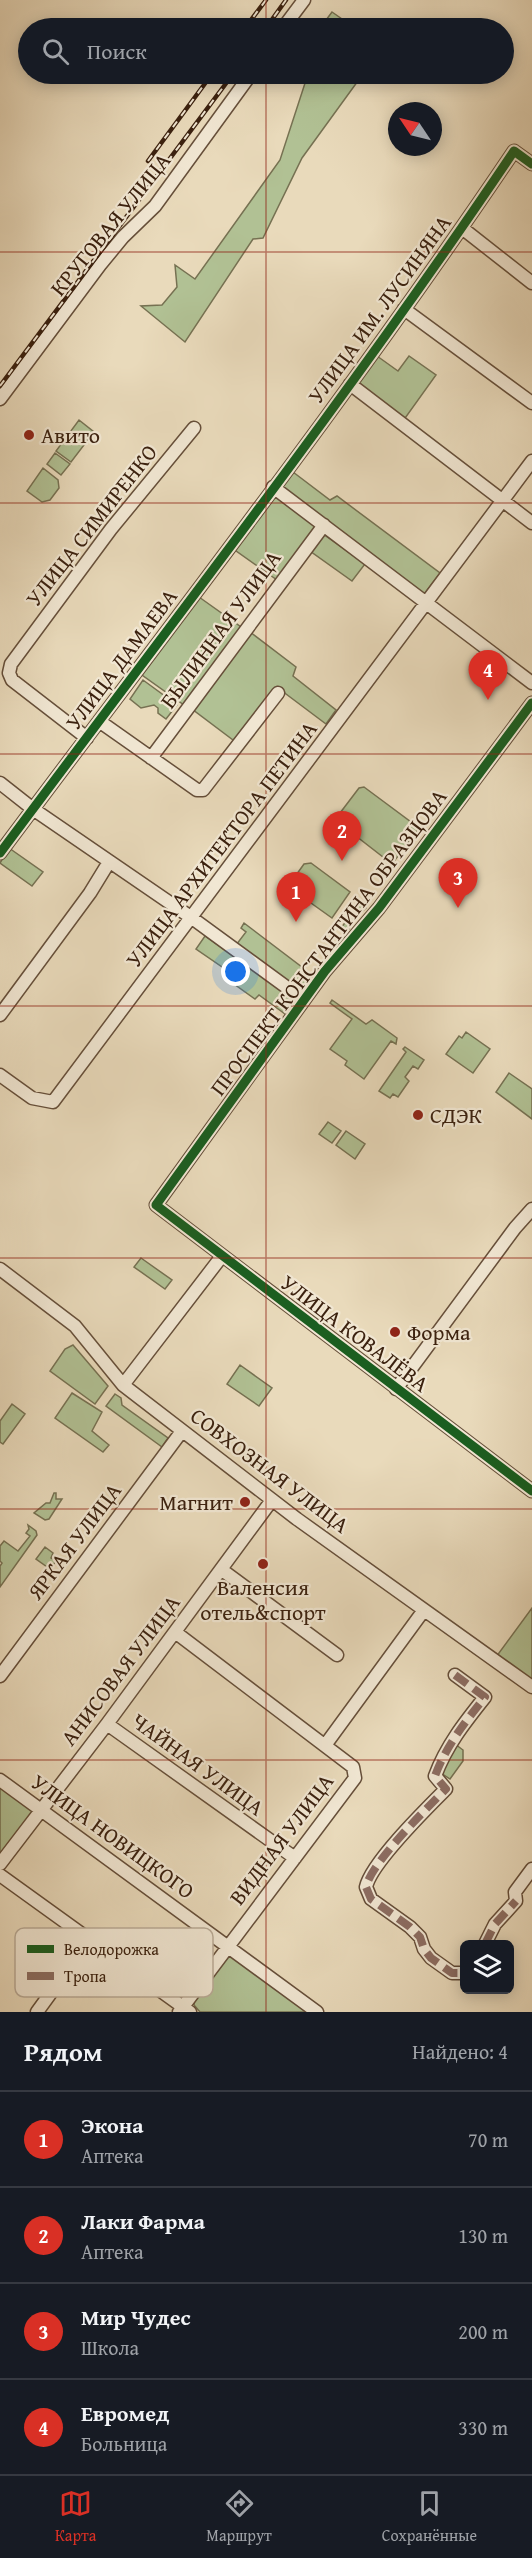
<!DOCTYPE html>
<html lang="ru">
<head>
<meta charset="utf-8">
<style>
	body { margin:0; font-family:"Gentium Book Plus",serif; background:#20242c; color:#f1f3f6 }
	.controls { position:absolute; right:18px; bottom:18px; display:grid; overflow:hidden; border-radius:9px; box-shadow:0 3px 15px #0003 }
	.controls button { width:54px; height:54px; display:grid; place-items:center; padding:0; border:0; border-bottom:2px solid #363941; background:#171b24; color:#f1f3f6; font:30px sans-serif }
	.compass { position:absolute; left:388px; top:102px; width:54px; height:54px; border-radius:50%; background:#171b24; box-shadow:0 3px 15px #0003; rotate:305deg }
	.you { position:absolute; left:236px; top:972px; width:21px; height:21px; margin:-15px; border:4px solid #fff; border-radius:50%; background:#1a73e8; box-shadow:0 0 0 9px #1a73e833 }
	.badge { display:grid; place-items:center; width:39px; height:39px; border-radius:50%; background:#d93025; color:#fff; font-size:20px; font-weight:700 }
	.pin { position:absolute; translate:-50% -50px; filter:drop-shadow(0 2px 3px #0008) }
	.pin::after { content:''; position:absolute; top:32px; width:21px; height:18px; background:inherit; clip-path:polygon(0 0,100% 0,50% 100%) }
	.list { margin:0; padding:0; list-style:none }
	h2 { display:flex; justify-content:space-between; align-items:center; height:78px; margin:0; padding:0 24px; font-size:26px }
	h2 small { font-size:20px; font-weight:400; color:#9ea1a6 }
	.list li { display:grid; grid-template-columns:39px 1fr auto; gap:18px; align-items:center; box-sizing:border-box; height:96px; padding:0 24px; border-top:2px solid #363941 }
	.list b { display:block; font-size:22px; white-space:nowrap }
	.list p { margin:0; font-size:20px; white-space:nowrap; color:#9ea1a6 }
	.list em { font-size:20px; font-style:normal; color:#9ea1a6 }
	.icon { flex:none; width:33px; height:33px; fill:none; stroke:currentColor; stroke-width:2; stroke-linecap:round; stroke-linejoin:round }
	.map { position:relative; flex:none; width:532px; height:2012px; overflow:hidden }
	.search { position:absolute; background:#171b24; box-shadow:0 3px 15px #0003; left:18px; right:18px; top:18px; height:66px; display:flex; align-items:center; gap:15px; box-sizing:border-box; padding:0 21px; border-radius:33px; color:#9ea1a6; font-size:22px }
	.sheet { height:462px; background:#171b24 }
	nav { display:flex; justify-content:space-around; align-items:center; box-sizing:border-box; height:84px; border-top:2px solid #363941; background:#171b24; font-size:16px; color:#9ea1a6 }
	nav a { display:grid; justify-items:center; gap:3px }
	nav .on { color:#d93025 }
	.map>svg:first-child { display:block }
	.green { fill:#b1c194; stroke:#767152; stroke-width:1.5 }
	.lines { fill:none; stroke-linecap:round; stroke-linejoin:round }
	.minor-casing { stroke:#664f3a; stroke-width:15 }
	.minor { stroke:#f1e7d3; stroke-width:12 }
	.rail-casing { stroke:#3b210f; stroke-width:4.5 }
	.rail { stroke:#f1e7d3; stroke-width:2; stroke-dasharray:7; stroke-linecap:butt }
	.quiet { stroke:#8d6e63; stroke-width:8; stroke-dasharray:15 8; stroke-linecap:butt }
	.cycleway-casing { stroke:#f1e7d3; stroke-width:13 }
	.cycleway { stroke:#1b5e20; stroke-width:9 }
	.grid { fill:none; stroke:#8f2418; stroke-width:1.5; stroke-opacity:0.55 }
	.poi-dot { fill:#8f2418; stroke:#f1e7d3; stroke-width:2 }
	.labels { text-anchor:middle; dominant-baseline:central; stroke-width:4.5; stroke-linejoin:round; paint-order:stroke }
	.street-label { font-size:22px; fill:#3b210f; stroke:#f1e7d3 }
	.poi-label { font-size:22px; fill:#3b210f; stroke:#f1e7d3; text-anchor:start }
	.key { fill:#f1e7d3; stroke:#baac98; stroke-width:1.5 }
	.key-label { font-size:16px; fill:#3b210f }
</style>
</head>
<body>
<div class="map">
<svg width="532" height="2012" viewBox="0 0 532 2012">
	<rect width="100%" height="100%" fill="#e9dabb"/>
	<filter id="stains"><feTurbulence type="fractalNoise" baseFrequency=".00333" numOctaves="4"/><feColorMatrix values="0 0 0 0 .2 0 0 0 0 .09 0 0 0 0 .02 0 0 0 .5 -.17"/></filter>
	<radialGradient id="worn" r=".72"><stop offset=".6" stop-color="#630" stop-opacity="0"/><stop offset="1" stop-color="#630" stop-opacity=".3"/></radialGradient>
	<path class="green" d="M332,12L355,28H320Z
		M308,74H363L302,158L263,238L253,239L185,342L141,306L162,305L177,287L175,265L195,279L280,160Z
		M377,356L398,371L409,356L436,375L403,421L354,387Z
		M79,420L94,432L71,462L56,451Z
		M55,453L70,464L61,475L47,464Z
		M43,468L58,480L59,488L50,500L42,502L27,491Z
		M293,472L330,500L337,496L440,573L422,597L279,491Z
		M272,494L316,526L277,580L232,548Z
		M323,534L365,564L352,581L310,551Z
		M199,597L241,627L184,705L142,675Z
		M250,632L296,667L293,676L336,710L326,724L278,688L237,743L192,709Z
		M143,680L177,705L166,719L158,713V708L154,705L141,708L130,699Z
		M364,787L419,828L392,864L338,822L337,817L359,788Z
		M9,848L43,872L32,886L0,863Z
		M311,863L350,892L332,918L290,888L289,885L304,864Z
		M361,901L366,908L356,917L348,931H345L341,928Z
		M244,923L311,974L312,977L301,991L236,945L246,932L241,928Z
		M205,936L293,998L294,1002L285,1014L259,995L255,999L234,984L238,978L196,949Z
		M332,1000L366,1024L372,1020L397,1038L396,1044L391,1041L364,1079L345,1065L347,1061L330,1049L352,1019L330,1003Z
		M466,1032L490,1049L473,1073L446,1054L459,1036L462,1038Z
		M405,1047L424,1060L418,1069L413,1066L405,1077L409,1081L398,1097L393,1094L390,1098L379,1091L406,1052L403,1049Z
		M509,1073L532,1089V1119L496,1092Z
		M328,1122L341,1131L332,1143L319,1134Z
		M346,1131L365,1144L355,1159L336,1145Z
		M141,1258L172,1280L165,1289L134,1267Z
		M73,1345L108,1386L95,1404L50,1371L65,1349Z
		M240,1365L272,1388L259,1406L227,1384Z
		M72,1393L102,1412L92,1431L109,1445L103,1452L55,1418Z
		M115,1394L121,1398L122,1405L168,1438L162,1447L106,1406Z
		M12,1404L25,1414L3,1444L0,1442V1421Z
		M54,1493H56V1499H62L49,1519L45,1520L34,1513L46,1503H50Z
		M28,1525L36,1531L37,1535L0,1587V1566L2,1563L0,1561V1546L4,1541L18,1551L30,1536L26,1533L29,1529Z
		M45,1547L53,1553L51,1558L56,1561L50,1569L36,1559Z
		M532,1608V1683L496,1657Z
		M455,1744L463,1750V1761L450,1779L441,1773Z
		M2,1786L34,1810L0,1857V1788Z
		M229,1952L312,2012H200L194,2005L195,1998Z"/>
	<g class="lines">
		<defs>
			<path id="minor" d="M283,28L304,0
				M462,228L532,283
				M404,309L532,403
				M350,384L532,523
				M0,399L100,265L123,237L155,206L251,74
				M273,487L532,683
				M532,703L379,908L325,971L156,1205L532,1491
				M99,721L197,790H203L278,693
				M87,738L12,680L9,673L11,664L111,529L194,428
				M151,758L324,525
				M0,783L33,809L192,918L304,1000
				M0,853C173,621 352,392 514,151L532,164
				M0,1015L90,893L109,862
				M0,1075L32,1098L53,1102L532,461
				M0,1269L75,1326L123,1385L297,1519L532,1687
				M123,1385L222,1256
				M396,1389L515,1228L532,1209
				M222,1570L337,1655
				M175,1632L353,1767L355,1778L179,2012
				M455,1675L485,1697C465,1722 446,1746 435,1776L446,1789C427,1808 371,1863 366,1887L371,1899L410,1927L420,1937L424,1949L431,1958L452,1973H464
				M0,1676L182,1431
				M107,1724L295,1858
				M326,1744L424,1610
				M0,1780L317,2012
				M0,1864L107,1724L272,1500
				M0,1875L190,2012
				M485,1944L495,1924L516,1901L515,1892L532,1869
				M37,2012L90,1939"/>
		</defs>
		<use href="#minor" class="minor-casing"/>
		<use href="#minor" class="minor"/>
		<defs>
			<path id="rail" d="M245,28L266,0
				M266,28L286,0
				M148,161L212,74
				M0,386L233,74"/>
		</defs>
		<use href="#rail" class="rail-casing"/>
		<use href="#rail" class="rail"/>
		<path class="quiet" d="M455,1675L485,1697C465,1722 446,1746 435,1776L446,1789C427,1808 371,1863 366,1887L371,1899L410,1927L420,1937L424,1949L431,1958L452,1973H464
			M485,1944L495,1924L516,1901"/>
		<defs>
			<path id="cycleway" d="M532,703L379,908L325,971L156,1205L532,1491
				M0,853C173,621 352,392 514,151L532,164"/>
		</defs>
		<use href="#cycleway" class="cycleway-casing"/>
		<use href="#cycleway" class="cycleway"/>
	</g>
	<path class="grid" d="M266,0V28M266,74V2012M0,252H532M0,503H532M0,754H532M0,1006H532M0,1258H532M0,1509H532M0,1760H532"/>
	<g class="poi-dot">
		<circle cx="29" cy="435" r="6"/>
		<circle cx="418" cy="1115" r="6"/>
		<circle cx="395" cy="1332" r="6"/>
		<circle cx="245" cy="1502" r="6"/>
		<circle cx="263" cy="1564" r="6"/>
	</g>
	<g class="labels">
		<g class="street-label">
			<text transform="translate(110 224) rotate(-51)">КРУГОВАЯ УЛИЦА</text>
			<text transform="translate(379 309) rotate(-54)">УЛИЦА ИМ. ЛУСИНЯНА</text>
			<text transform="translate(91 525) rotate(-52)">УЛИЦА СИМИРЕНКО</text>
			<text transform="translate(220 629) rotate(-54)">БЫЛИННАЯ УЛИЦА</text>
			<text transform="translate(121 659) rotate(-53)">УЛИЦА ДАМАЕВА</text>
			<text transform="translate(221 844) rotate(-53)">УЛИЦА АРХИТЕКТОРА ПЕТИНА</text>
			<text transform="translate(328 942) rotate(-53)">ПРОСПЕКТ КОНСТАНТИНА ОБРАЗЦОВА</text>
			<text transform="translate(355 1333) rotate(37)">УЛИЦА КОВАЛЁВА</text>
			<text transform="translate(270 1470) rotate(37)">СОВХОЗНАЯ УЛИЦА</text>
			<text transform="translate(74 1541) rotate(-53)">ЯРКАЯ УЛИЦА</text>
			<text transform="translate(120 1670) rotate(-53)">АНИСОВАЯ УЛИЦА</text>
			<text transform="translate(198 1764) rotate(36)">ЧАЙНАЯ УЛИЦА</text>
			<text transform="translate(113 1836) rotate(36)">УЛИЦА НОВИЦКОГО</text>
			<text transform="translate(281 1839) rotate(-53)">ВИДНАЯ УЛИЦА</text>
		</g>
		<g class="poi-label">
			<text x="41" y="435">Авито</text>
			<text x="430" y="1115">СДЭК</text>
			<text x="407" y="1332">Форма</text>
			<text x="233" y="1502" text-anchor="end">Магнит</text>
			<text x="263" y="1587" text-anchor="middle">Валенсия<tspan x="263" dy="25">отель&amp;спорт</tspan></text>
		</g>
	</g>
	<rect x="15" y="1928" width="198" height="69" rx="9" class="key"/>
	<rect x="27" y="1945" width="27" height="8" fill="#1b5e20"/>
	<rect x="27" y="1972" width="27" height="8" fill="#8d6e63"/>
	<g class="key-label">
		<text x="64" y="1955">Велодорожка</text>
		<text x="64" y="1982">Тропа</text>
	</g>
	<rect width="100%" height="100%" filter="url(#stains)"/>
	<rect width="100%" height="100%" fill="url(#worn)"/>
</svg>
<div class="controls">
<button><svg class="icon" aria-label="layers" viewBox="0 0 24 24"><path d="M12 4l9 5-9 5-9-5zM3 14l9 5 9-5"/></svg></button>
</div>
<svg class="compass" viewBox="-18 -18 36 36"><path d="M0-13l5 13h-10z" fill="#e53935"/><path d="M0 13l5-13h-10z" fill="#9ea1a6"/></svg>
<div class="you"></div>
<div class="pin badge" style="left:296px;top:922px">1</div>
<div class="pin badge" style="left:342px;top:861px">2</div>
<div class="pin badge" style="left:458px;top:908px">3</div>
<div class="pin badge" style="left:488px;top:700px">4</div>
<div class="search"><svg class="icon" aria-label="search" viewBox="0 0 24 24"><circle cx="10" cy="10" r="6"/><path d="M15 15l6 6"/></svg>Поиск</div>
</div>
<section class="sheet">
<h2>Рядом<small>Найдено: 4</small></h2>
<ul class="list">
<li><span class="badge">1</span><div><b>Экона</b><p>Аптека</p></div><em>70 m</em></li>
<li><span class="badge">2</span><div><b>Лаки Фарма</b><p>Аптека</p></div><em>130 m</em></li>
<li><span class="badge">3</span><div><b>Мир Чудес</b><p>Школа</p></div><em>200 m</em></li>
<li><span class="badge">4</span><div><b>Евромед</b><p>Больница</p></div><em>330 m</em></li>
</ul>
</section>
<nav>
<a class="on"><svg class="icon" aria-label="map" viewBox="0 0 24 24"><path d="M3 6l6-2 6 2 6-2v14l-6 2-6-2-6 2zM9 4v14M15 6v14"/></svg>Карта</a>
<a><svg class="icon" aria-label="directions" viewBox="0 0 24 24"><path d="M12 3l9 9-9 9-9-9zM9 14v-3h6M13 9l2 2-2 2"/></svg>Маршрут</a>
<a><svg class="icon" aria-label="saved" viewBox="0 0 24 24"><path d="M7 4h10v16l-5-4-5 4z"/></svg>Сохранённые</a>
</nav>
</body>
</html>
